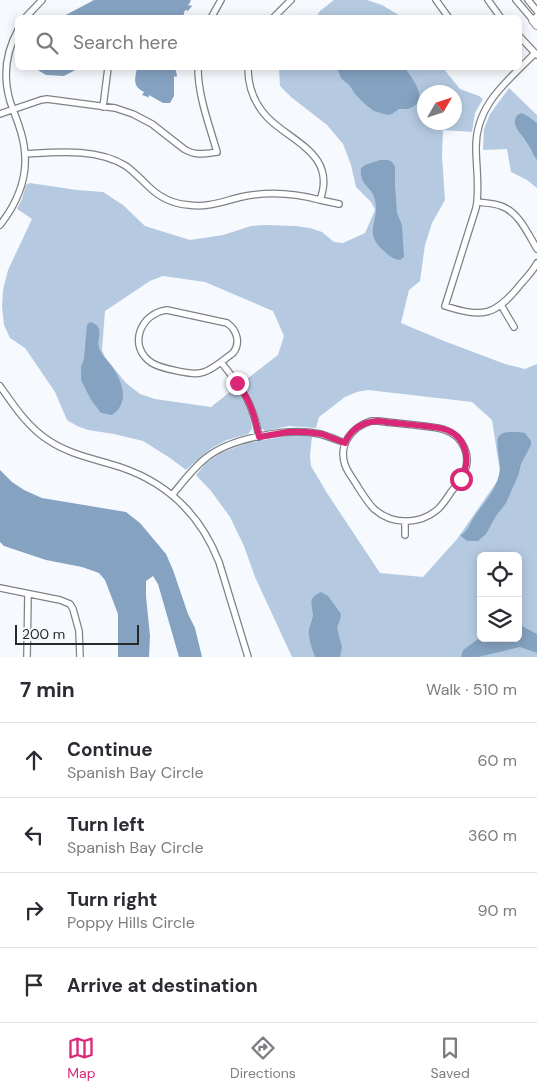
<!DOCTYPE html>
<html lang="en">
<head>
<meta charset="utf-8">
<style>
	body { margin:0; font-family:"DM Sans",sans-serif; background:#f2f2f3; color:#2b2b33 }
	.controls { position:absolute; right:15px; bottom:15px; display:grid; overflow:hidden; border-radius:8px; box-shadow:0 2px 12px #0003 }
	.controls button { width:45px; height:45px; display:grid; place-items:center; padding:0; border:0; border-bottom:1px solid #e1e1e2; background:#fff; color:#2b2b33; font:25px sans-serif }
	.compass { position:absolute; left:417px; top:85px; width:45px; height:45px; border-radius:50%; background:#fff; box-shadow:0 2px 12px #0003; rotate:51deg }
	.scale { position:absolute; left:15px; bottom:12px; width:124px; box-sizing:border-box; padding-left:5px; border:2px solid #27292a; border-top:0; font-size:14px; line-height:18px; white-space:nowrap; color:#27292a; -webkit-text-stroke:4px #f6faff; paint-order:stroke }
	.stop { position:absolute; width:15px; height:15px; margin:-11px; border:4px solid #db2777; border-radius:50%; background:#fff }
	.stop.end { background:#db2777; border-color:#fff; box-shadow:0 1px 5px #0008 }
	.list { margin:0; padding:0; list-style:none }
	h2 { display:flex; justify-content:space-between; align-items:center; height:65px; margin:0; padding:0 20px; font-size:21px }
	h2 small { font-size:16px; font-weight:400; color:#7c7c81 }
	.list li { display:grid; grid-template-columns:32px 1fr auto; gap:15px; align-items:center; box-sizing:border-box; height:75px; padding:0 20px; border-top:1px solid #e1e1e2 }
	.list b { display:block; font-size:19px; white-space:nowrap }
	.list p { margin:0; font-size:16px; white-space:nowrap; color:#7c7c81 }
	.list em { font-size:16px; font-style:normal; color:#7c7c81 }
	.icon { flex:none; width:28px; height:28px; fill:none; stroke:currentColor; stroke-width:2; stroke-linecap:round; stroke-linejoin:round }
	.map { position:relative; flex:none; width:537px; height:657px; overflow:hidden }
	.search { position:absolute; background:#fff; box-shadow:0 2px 12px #0003; left:15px; right:15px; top:15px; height:55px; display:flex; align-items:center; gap:12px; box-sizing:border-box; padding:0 18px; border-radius:8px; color:#7c7c81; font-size:19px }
	.sheet { height:365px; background:#fff }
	nav { display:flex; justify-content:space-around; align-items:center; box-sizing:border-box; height:70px; border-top:1px solid #e1e1e2; background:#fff; font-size:14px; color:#7c7c81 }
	nav a { display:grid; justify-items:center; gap:2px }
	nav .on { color:#db2777 }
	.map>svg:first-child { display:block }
	.green { fill:#b5cae1; fill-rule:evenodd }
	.water { fill:#85a2c1 }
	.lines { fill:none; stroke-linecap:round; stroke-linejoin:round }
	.minor-casing { stroke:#7e8286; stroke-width:8 }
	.major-casing { stroke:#7e8286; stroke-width:10 }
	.minor { stroke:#fff; stroke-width:5.5 }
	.major { stroke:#fff; stroke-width:8 }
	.route { stroke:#db2777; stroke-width:6 }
</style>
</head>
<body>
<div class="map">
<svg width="537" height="657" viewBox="0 0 537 657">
	<rect width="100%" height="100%" fill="#f6faff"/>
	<path class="green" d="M334,0H367L382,5L402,17H316L320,11Z
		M279,68H443L460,89L479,96L483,99L475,113L472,132L443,130L442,155L445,200L432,223L425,245L420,281L409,290L401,323L444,341L505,364L525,369L537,364V657H292L255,577L244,546L230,517L211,491L196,475L206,463L221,453L247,443L297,434L312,436L310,456L311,466L327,493L380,573L423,577L457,539L498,480L500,472L492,420L472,402L368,390L357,392L345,397L319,417L316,428L289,426L265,431L261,428C258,411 251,397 243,382L278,355L284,336L273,311L205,282L163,276L150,281L105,311L102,350L105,357L126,383L140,394L155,399L211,407L235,388C244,401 251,414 252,429L248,434L227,440L212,448L196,461L186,470L170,458L143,441L114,434L88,430L77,426L67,420L55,392L25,348L10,338L4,325L2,307L3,290L8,270L32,219L17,209L22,199L26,185L30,183L77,190L103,192L123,205L145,226L190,240L223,235L251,226L266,225L296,226L310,228L322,232L334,242L343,243L365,233L375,210L371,202L356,187L351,165L343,144L327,125L291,97L280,86ZM424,92H454V122H424ZM481,556H518V638H481Z
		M509,88L537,115V188L527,180L511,172L507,149L483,150L484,129L490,114Z"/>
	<path class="water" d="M94,0H191L188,6L190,5L192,6L188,11L185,10L183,17H62Z
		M36,68H79L64,76L46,75L36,69Z
		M137,68H174L176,71L177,76L176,77L174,76V96L170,103H163L149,95V98L148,97L142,95L144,92C132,86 135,79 137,68Z
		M337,68H405C411,77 428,97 414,106C409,110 405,109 399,109L392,114L387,115L374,111L366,105L355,94L350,86L341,78Z
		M522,113L529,117L537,123V160C533,155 531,148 527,143C522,133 510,127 517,115Z
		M380,160H388L392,162L395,166V186L397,213L402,225L404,257L400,260C393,259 389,256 384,251C362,232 380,222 375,200C372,186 359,186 361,168L365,165Z
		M90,322C106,326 96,338 99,348C101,354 106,359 110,364C117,373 123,384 123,396C122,405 119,410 112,415L101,413L91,400L81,380V367L84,359L87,325Z
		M519,432L525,433L531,441V445L521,464L518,476L506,503L496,516L486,534L478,541H467L460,535C467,533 470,523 474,517C484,502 498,489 500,469C500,461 496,444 498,438C500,431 512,432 519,432Z
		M0,470L12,482L24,490L42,498L126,512L140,523L166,554L173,570L188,614L195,628L202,657H179L158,584L153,576L146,581V596L150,636L149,657H118V614L105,580L99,573L82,567L46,560L4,546L0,542Z
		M321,592L328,596L341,614L340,620L337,628L342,647L340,657H315C312,648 308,638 309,629C310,625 312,621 313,616C313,605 306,599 321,592Z
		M518,624L537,634V653L520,647L478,657H461L463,650L481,637V638H518Z"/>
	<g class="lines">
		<defs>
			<path id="minor" d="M436,0L449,18
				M488,0L501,18
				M516,0L533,20L537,16
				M528,0L537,11
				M25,18L42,0
				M211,18L221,0
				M273,18L291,0
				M520,37L537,55
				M535,53C508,81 476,104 476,147C476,167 480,189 476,208L445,306C483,318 495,316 520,285C526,278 533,271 537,263
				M103,107L108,68
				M0,114L41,100L47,99L115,108L133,114L152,124L184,149C195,156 204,154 217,152C209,124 198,96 198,68
				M25,154C58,152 97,148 126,166C134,172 141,179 148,186C159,197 174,204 189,205C207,208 224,201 241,197C268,191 294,193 320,200C337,154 291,142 267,117C254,103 248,86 248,68
				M320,200L339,204
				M477,202C485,203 494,203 501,206C519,212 528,234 537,249
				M0,225C18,202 29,176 24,146C22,130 15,116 10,101C3,77 6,52 18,30
				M501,305L514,327
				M167,310L227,323C237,330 241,343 233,353C229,356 225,359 221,362C214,367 208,372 200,373C191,375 160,368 152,363C127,347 140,313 167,310Z
				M221,362C242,389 253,402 259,437
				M0,386C14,406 28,427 48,440C70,455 96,459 120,467C168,483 201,516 219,562L248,657
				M371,421H378C393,423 408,424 423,426C430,427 438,427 445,430C463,436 472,456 464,473C461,480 456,486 451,492C447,498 443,505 437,510C419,525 392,525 374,509C368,503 363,495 358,487C354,480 348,473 345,465C338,444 352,427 371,421Z
				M172,495C183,482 193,468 206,458C230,438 289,427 320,434C328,436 337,440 345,443
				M405,535V521
				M0,588L60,600L70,604L73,609L79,631L80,657
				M27,657L28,594"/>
			<path id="major" d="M533,20L537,25"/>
		</defs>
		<use href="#minor" class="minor-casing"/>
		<use href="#major" class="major-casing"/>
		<use href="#minor" class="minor"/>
		<use href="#major" class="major"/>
	</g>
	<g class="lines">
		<path class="route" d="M237,383C250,399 255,417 259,437L288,432H306L322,434L345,443C351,429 362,422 378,421C393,423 408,424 424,426C431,427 440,427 447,430C467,438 471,461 461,479"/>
	</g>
</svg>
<div class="controls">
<button><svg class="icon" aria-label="locate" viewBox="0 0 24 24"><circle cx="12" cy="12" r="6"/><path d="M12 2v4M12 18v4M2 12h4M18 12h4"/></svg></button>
<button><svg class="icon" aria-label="layers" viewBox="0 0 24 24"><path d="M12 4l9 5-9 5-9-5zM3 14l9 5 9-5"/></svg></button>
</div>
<svg class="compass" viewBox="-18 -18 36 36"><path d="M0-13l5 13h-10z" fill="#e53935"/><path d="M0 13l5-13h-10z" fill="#7c7c81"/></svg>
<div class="scale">200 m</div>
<div class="stop" style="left:461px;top:479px"></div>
<div class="stop end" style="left:237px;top:383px"></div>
<div class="search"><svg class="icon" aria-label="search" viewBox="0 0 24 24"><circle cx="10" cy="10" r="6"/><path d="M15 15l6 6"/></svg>Search here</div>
</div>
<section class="sheet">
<h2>7 min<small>Walk · 510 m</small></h2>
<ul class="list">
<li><svg class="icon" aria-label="ahead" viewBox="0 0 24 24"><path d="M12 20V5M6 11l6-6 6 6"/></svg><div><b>Continue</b><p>Spanish Bay Circle</p></div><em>60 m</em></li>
<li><svg class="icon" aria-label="left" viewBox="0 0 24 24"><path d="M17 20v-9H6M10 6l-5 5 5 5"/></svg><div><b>Turn left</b><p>Spanish Bay Circle</p></div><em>360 m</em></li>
<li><svg class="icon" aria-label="right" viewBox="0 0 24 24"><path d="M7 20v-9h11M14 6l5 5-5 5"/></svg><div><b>Turn right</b><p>Poppy Hills Circle</p></div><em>90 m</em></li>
<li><svg class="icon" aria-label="arrive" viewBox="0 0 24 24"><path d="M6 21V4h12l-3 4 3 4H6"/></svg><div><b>Arrive at destination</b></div></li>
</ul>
</section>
<nav>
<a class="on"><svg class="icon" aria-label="map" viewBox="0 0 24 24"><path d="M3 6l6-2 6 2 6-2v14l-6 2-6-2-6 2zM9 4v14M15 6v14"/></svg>Map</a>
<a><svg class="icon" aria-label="directions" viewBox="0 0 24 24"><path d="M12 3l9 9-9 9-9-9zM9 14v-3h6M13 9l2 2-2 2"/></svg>Directions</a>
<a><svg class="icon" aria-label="saved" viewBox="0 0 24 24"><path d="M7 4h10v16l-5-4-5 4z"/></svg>Saved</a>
</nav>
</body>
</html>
